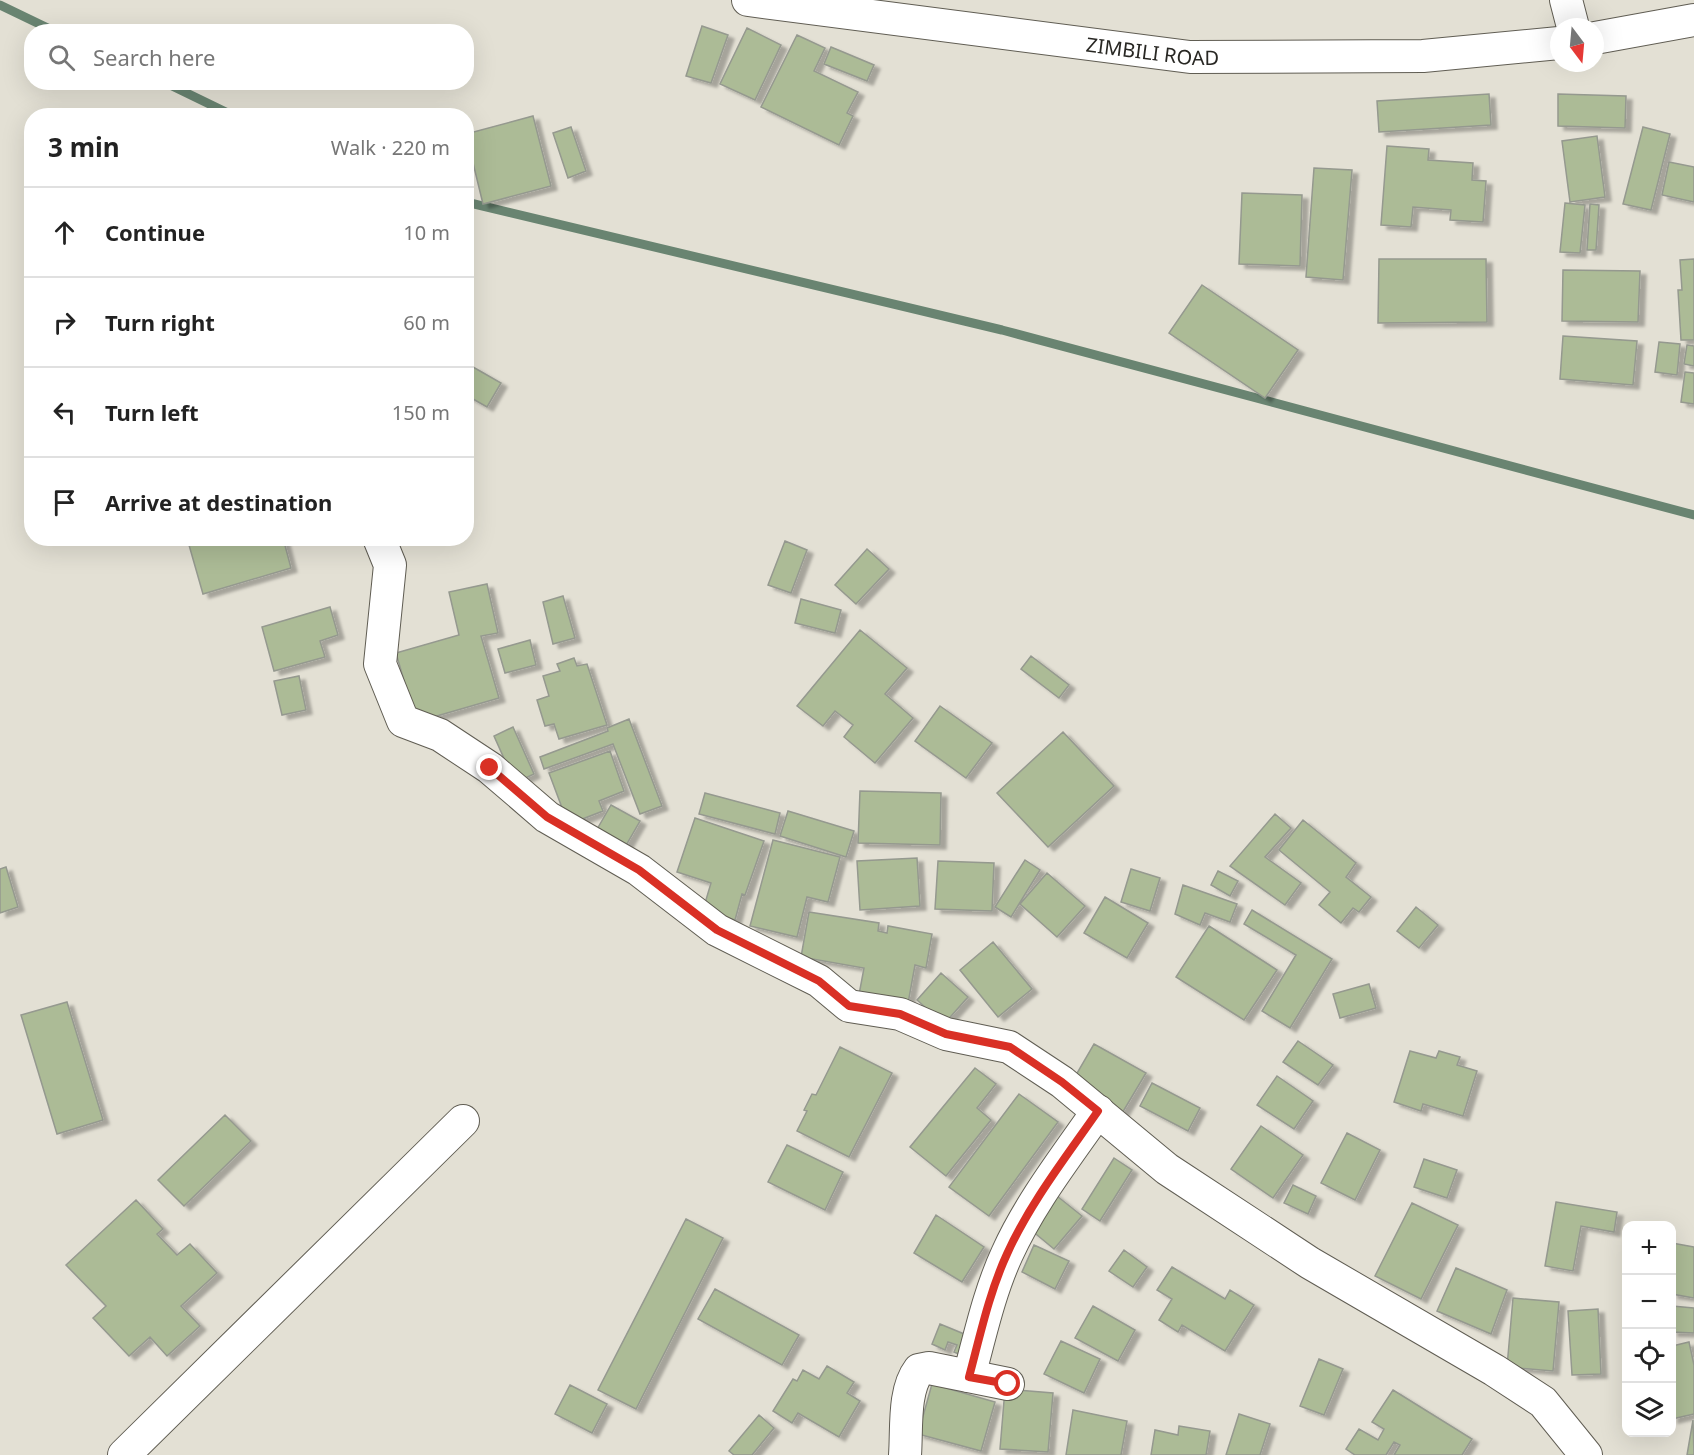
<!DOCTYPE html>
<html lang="en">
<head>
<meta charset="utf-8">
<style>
	body { margin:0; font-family:"Noto Sans",sans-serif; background:#f6f6f6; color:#222 }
	.controls { position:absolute; right:18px; bottom:18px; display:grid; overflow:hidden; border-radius:12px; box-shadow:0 6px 24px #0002 }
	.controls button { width:54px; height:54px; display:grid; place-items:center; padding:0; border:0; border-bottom:2px solid #e0e0e0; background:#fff; color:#222; font:30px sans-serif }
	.compass { position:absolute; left:1550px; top:18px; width:54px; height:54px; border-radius:50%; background:#fff; box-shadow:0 6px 24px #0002; rotate:164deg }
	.stop { position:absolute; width:18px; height:18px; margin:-14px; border:4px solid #d93025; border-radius:50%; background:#fff }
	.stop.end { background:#d93025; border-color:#fff; box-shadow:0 2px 6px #0008 }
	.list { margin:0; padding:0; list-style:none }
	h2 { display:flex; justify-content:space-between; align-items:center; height:78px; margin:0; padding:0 24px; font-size:26px }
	h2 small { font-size:20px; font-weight:400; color:#767676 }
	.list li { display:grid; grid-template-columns:39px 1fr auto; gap:18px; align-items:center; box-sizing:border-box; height:90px; padding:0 24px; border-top:2px solid #e0e0e0 }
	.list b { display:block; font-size:22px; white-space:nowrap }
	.list em { font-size:20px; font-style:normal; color:#767676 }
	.icon { flex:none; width:33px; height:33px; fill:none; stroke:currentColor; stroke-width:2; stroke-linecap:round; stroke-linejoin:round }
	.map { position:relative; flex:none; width:1694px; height:1455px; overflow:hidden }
	.search { position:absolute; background:#fff; box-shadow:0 6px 24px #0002; left:24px; top:24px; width:450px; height:66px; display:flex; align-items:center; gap:15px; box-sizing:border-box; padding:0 21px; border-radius:24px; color:#767676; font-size:22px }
	.panel { position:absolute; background:#fff; box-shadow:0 6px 24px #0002; left:24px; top:108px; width:450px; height:438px; border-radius:24px }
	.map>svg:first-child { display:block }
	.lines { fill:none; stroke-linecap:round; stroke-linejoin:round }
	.stream { stroke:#698471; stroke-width:9 }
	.building { fill:#acbb96; stroke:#95998f; stroke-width:1.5; filter:url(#shadow) }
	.street-casing { stroke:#605d53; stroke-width:34 }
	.street { stroke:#fff; stroke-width:32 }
	.route { stroke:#d93025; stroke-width:8 }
	.labels { text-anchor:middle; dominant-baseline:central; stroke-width:4.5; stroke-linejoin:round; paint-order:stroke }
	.street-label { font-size:20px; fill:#282723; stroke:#f0ede1 }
</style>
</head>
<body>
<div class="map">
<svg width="1694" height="1455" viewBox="0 0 1694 1455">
	<defs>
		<filter id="shadow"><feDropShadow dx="6" dy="4" stdDeviation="1.5" flood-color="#0004"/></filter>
	</defs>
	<rect width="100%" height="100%" fill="#e3e0d4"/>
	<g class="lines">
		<path class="stream" d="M0,5L56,32
			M164,82L234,116
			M466,202L1002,330L1694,515"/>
	</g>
	<path class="building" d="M702,26L728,35L711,83L686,76Z
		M747,28L781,45L755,100L720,84Z
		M797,35L825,48L814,71L858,92L847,113L853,116L839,145L761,107Z
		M831,47L874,65L867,81L824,64Z
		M1489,94L1491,125L1379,132L1377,101Z
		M1558,94L1626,96L1625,128L1558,126Z
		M533,116L551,186L483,204L466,134Z
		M571,127L586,171L568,178L553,133Z
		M1643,127L1670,134L1651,210L1623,204Z
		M1597,136L1605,197L1570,202L1562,141Z
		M1387,146L1429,149L1428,160L1473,163L1472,180L1486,181L1483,222L1450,220L1451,210L1413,207L1411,227L1381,225Z
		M1669,162L1694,167V202L1662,195Z
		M1314,168L1352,170L1343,280L1306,277Z
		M1242,193L1302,195L1300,266L1239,264Z
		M1565,203L1585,205L1580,253L1560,252Z
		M1590,204L1599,205L1596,250H1587Z
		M1379,259H1486L1487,322L1378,323Z
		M1694,259V340H1681L1678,290H1682L1680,260Z
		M1563,270L1640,271L1638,322L1562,321Z
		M1202,285L1298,350L1265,398L1169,333Z
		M1563,336L1637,341L1633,385L1560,379Z
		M1659,342L1680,344L1677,375L1655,372Z
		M1687,345L1694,346V366L1684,364Z
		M473,367L501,383L487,407L466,395V378Z
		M1685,372L1694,373V404L1681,402Z
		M187,538H283L291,568L203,594Z
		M785,541L807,550L791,593L768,585Z
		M867,549L889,569L856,604L835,585Z
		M487,584L498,633L481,636L499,698L416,722L396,653L459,635L449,592Z
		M563,596L575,638L553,644L543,602Z
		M801,599L841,610L835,633L795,623Z
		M330,607L338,635L320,641L325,657L274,671L262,627Z
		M860,630L907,668L885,694L913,718L875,763L844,737L853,725L835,711L823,726L797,706Z
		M530,640L536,665L505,673L498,649Z
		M1031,656L1069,685L1059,698L1021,669Z
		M574,658L577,666L587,664L607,725L559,739L554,724L545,726L537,700L549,696L543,676L560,671L557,664Z
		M299,676L306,710L282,715L274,681Z
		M940,706L992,743L966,778L915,741Z
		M629,719L662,806L640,814L613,744L544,769L540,757L608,731L607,728Z
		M513,727L534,774L515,783L494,736Z
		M1063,732L1114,786L1048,847L997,793Z
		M610,751L624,791L599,801L603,811L572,823L564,813L549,773Z
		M860,791L941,793L940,845L858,843Z
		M705,793L780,813L775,834L699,814Z
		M611,805L640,821L621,854L592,838Z
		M788,811L854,831L846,857L780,836Z
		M1275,814L1291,828L1265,857L1301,883L1285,905L1230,866Z
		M695,818L764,841L745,895L742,894L735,920L703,910L711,883L677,872Z
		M1303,820L1356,863L1346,877L1371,897L1359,912L1353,908L1341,923L1319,905L1330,892L1279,850Z
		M773,840L840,857L828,902L807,897L797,937L750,926Z
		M917,858L920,906L860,910L857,861Z
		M1025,860L1040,870L1011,917L995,907Z
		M938,861L994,863L992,911L935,909Z
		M6,867L18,907L0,913V869Z
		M1131,869L1160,878L1150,911L1121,902Z
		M1218,871L1238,881L1230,896L1211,885Z
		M1047,873L1085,906L1057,937L1020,904Z
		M1183,885L1237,904L1230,922L1205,913L1200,925L1175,914Z
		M1105,897L1148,923L1127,958L1084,933Z
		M1416,907L1438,925L1419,948L1397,931Z
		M1252,910L1332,959L1290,1028L1262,1011L1296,955L1244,924Z
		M809,912L879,923L878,931L887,933L888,926L932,934L926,968L915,965L907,1009L858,1000L864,968L801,957Z
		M1209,926L1277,970L1244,1020L1176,977Z
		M993,942L1032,989L998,1017L960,970Z
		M941,973L968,997L944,1024L917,1000Z
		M1369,984L1376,1008L1340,1018L1333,994Z
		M67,1002L103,1120L57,1134L21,1015Z
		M1298,1041L1333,1065L1318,1085L1283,1062Z
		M1094,1044L1146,1073L1118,1120L1073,1080Z
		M840,1047L892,1073L849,1157L797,1131L807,1111L804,1110L812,1094L816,1095Z
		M1410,1051L1436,1058L1439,1051L1460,1057L1457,1065L1477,1071L1463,1116L1423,1104L1421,1111L1394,1102Z
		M975,1068L996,1084L977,1108L991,1120L946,1176L910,1147Z
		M1277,1076L1313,1101L1294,1129L1257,1105Z
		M1152,1083L1200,1108L1188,1131L1140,1106Z
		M1019,1094L1058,1122L989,1216L949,1187Z
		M225,1115L251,1141L184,1206L158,1180Z
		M1261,1126L1303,1155L1273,1198L1231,1169Z
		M1347,1133L1380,1150L1355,1200L1321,1183Z
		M787,1145L843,1172L825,1210L768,1182Z
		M1114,1158L1132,1170L1100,1221L1082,1209Z
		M1424,1159L1457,1170L1447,1198L1414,1187Z
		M1293,1185L1316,1196L1308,1214L1284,1203Z
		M1052,1192L1082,1216L1054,1249L1025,1225Z
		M136,1200L163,1229L157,1234L177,1255L190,1244L217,1273L181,1306L200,1326L167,1356L150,1337L129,1356L93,1318L106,1306L66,1265Z
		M1556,1202L1617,1212L1614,1232L1581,1226L1573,1271L1545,1266Z
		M1412,1203L1458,1225L1421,1299L1375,1276Z
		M936,1215L984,1247L962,1282L914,1253Z
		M686,1219L723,1238L636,1409L598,1390Z
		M1672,1243L1694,1247V1298L1672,1294Z
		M1034,1245L1069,1261L1055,1289L1022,1272Z
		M1124,1250L1147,1267L1133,1287L1109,1271Z
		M1172,1267L1225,1299L1230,1290L1254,1305L1225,1351L1182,1325L1178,1332L1159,1320L1172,1299L1157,1290Z
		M1456,1268L1507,1290L1491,1334L1437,1311Z
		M715,1289L799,1335L782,1365L698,1319Z
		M1513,1298L1559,1302L1553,1371L1507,1367Z
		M1093,1306L1135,1330L1118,1361L1075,1338Z
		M1672,1306L1694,1308V1333L1672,1332Z
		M1598,1309L1601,1374L1572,1375L1568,1311Z
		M940,1324L969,1336L961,1355L954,1352L957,1345L948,1342L945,1350L932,1344Z
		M1061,1341L1100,1359L1084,1393L1044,1374Z
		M1689,1342L1694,1365V1414L1672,1419V1346Z
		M1319,1359L1343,1369L1324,1415L1300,1406Z
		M827,1366L854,1382L847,1393L860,1401L839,1437L798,1413L792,1423L773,1411L793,1379L797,1381L803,1370L819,1379Z
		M932,1384L995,1402L981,1451L918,1434Z
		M570,1385L607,1404L592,1433L555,1414Z
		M1005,1389L1053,1393L1048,1452L1000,1449Z
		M1393,1390L1472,1439L1462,1455H1394L1400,1445L1394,1442L1386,1455H1355L1346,1449L1359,1429L1378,1440L1384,1429L1372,1422Z
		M1073,1410L1127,1421L1121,1455H1066Z
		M1239,1414L1270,1424L1260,1455H1226Z
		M759,1415L774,1428L752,1455H734L729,1451Z
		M1693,1420L1694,1455H1687Z
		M1179,1426L1210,1431L1206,1455H1151L1155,1430L1178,1435Z"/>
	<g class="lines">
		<defs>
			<g id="street">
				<path id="s1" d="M748,0L1190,57L1423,56L1559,43"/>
				<path d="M1566,0L1573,27"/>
				<path d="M1595,38L1694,20"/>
				<path d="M379,538L390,565L380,664L403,721L440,735L490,768L547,817L639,870L717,930L819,981L849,1006L900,1014L946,1034L1009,1047L1062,1082L1167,1169L1310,1263L1494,1370L1543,1402L1586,1455"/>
				<path d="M969,1376C980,1336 989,1293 1007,1254C1030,1203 1066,1157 1098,1111"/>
				<path d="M124,1455L463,1121"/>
				<path d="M905,1455C907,1429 903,1391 919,1370L929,1368L1008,1384"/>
			</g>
		</defs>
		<use href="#street" class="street-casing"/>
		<use href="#street" class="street"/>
	</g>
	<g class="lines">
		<path class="route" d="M490,768L547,817L639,870L717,930L819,981L849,1006L900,1014L946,1034L1010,1047L1062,1082L1098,1111C1066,1157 1030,1203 1007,1254C989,1293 980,1336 969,1377L1008,1384"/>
	</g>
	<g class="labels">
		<g class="street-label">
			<text stroke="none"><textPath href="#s1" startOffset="408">ZIMBILI ROAD</textPath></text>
		</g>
	</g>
</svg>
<div class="controls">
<button>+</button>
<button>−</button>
<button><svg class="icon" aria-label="locate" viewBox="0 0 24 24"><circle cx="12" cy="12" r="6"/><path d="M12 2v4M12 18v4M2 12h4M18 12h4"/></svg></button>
<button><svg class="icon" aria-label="layers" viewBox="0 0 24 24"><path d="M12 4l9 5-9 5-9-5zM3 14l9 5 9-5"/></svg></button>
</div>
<svg class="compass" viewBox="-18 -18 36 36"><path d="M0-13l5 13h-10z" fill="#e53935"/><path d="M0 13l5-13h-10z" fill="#767676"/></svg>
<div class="stop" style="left:1008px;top:1384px"></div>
<div class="stop end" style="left:490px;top:768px"></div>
<div class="search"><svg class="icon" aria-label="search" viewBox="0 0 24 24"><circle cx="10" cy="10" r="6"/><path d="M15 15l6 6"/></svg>Search here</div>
<section class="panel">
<h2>3 min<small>Walk · 220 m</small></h2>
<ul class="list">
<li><svg class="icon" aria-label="ahead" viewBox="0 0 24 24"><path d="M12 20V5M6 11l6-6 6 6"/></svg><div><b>Continue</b></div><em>10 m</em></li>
<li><svg class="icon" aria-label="right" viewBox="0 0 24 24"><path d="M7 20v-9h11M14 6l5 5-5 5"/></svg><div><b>Turn right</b></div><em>60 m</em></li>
<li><svg class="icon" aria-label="left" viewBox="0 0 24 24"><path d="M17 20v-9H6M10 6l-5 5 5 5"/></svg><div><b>Turn left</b></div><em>150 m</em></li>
<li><svg class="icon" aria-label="arrive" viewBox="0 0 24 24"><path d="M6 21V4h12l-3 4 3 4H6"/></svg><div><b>Arrive at destination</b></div></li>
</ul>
</section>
</div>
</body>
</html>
